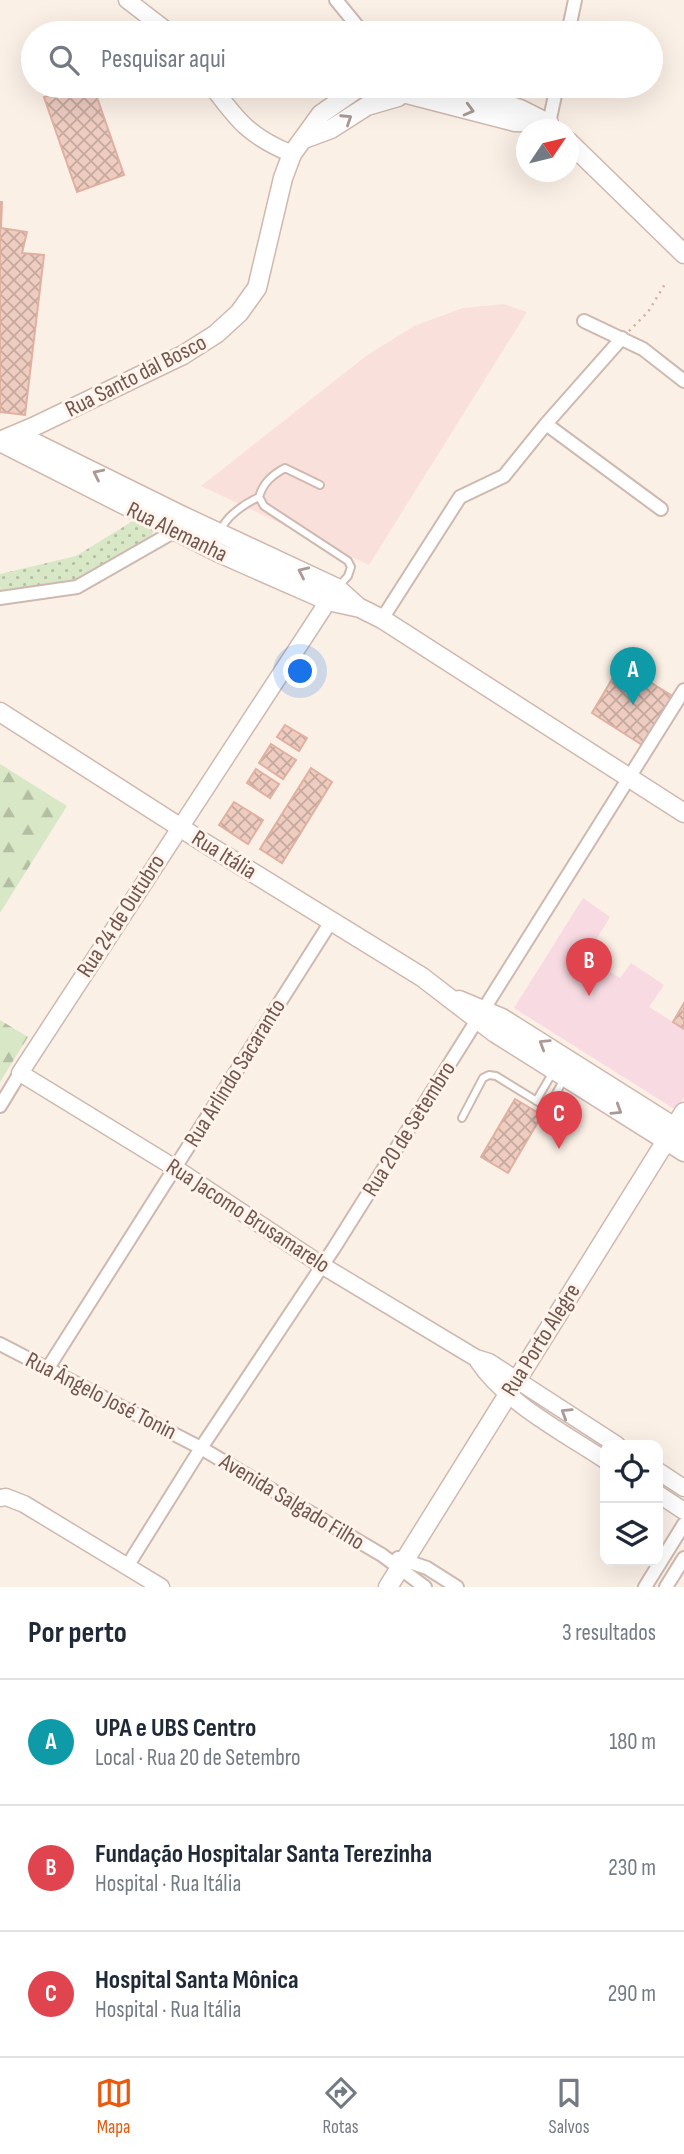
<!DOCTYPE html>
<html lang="pt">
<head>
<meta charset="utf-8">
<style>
	body { margin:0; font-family:"Sofia Sans Condensed",sans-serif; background:#f6f6f7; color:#1f2937 }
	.controls { position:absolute; right:21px; bottom:21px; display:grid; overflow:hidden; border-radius:14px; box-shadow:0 7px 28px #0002 }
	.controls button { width:63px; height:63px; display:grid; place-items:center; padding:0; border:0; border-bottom:2px solid #e0e1e3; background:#fff; color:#1f2937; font:35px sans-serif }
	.compass { position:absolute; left:516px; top:119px; width:63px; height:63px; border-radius:50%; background:#fff; box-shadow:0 7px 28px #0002; rotate:55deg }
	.you { position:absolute; left:301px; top:672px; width:24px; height:24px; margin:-18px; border:5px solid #fff; border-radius:50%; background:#1a73e8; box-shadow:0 0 0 10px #1a73e833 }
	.badge { display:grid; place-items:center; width:46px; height:46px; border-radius:50%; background:#ea580c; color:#fff; font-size:23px; font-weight:700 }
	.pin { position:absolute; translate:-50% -58px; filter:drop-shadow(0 2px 4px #0008) }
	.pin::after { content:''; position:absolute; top:37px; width:24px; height:21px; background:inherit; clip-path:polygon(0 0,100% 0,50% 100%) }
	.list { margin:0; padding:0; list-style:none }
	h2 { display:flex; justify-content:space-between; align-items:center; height:91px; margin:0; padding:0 28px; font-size:30px }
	h2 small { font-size:23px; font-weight:400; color:#747a83 }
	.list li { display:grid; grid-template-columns:46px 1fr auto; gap:21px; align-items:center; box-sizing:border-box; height:126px; padding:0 28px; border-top:2px solid #e0e1e3 }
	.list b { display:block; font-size:26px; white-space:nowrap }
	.list p { margin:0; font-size:23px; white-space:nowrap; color:#747a83 }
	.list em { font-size:23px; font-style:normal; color:#747a83 }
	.icon { flex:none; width:38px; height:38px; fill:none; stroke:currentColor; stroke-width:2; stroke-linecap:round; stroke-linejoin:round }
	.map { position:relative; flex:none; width:684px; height:1587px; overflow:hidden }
	.search { position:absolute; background:#fff; box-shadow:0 7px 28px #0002; left:21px; right:21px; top:21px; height:77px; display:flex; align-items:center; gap:18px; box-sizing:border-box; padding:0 24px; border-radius:38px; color:#747a83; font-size:26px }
	.sheet { height:469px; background:#fff }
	nav { display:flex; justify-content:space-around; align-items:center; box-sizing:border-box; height:98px; border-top:2px solid #e0e1e3; background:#fff; font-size:19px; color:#747a83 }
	nav a { display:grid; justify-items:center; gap:4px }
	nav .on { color:#ea580c }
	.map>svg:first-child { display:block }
	.commercial { fill:#fae0db }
	.medical { fill:#f8dae2 }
	.forest { fill:url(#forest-firs) }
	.park { fill:url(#park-dots) }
	.building { fill:url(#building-cross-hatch); stroke:#e0b0a1; stroke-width:2 }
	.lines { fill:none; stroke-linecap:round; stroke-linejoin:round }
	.service-casing { stroke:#ceb9b0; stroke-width:10 }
	.minor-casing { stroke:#ceb9b0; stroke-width:16 }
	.tertiary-casing { stroke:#ceb9b0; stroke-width:19 }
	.secondary-casing { stroke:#d0b8ae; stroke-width:21 }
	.path { stroke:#d3afa3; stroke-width:2.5; stroke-dasharray:2 5; stroke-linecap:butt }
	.service { stroke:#fff; stroke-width:6 }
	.minor { stroke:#fff; stroke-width:12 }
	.tertiary { stroke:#fff; stroke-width:16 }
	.secondary { stroke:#fff; stroke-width:18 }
	.oneway { stroke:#aa9994 }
	.labels { text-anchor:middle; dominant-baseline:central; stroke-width:6; stroke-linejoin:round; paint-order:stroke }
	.street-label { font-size:23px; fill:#72554d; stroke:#fef4ec }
</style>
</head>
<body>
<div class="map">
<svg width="684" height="1587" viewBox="0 0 684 1587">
	<defs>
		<pattern id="forest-firs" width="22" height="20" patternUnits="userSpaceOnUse" patternTransform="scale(1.75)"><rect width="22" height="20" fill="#d8e7c5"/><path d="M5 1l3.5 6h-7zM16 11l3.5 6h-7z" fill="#b4bea2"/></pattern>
		<pattern id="park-dots" width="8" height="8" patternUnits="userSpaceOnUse" patternTransform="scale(1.75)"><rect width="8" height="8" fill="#d8e7c5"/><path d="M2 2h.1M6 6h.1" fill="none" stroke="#b4bea2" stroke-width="1.8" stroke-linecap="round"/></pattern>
		<pattern id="building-cross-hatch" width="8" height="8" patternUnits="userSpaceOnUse" patternTransform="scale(1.75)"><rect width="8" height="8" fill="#eeccc0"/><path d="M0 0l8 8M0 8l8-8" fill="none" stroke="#c5a89e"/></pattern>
	</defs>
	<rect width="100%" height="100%" fill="#fbf0e6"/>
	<path class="commercial" d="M504,304L527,312L369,565L201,486L366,356L414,326L463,308Z"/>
	<path class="medical" d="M583,898L610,917L586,956L620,978L631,963L664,985L649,1007L684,1029V1097L676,1110L514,1008Z"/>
	<path class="forest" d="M0,764L67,806L0,913Z
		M0,1020L28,1037L0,1082Z"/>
	<path class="park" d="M136,519L153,531L152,535L82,578L0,594V574L76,556Z"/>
	<path class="building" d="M76,86H93L124,175L77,192L44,97Z
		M0,202H2L1,228L27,232L22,253L44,255L25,415L0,412Z
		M621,664L674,697L642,745L592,713Z
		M285,725L307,738L299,751L277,737Z
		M271,744L296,760L283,779L259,763Z
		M311,768L332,782L282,863L260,849Z
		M256,769L279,784L270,798L247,783Z
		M234,802L263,820L248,844L219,825Z
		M684,1003V1029L673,1022Z
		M515,1099L542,1115L508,1173L481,1157Z"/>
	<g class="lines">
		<defs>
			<path id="service" d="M320,485L285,468C272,475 263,483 259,497L264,506L348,561L351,567L348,576L339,586
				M220,532C225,517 244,504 259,497
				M536,1101L553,1072
				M462,1118L483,1078L489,1075L496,1076L548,1108L564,1079"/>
			<path id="minor" d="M336,0L363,33
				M568,33L575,0
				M549,123L557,86
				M584,321L643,349L684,381
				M546,424L661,509
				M0,598L77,587L175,531
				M382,619L460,497L504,476L546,424L622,338
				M0,1106L20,1073
				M0,1344L201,1448L382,1555L425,1587
				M48,1368L332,920
				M398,1558L427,1568L457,1587
				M128,1565L201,1448L334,1248L684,690
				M645,1587L684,1524
				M666,1587L684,1558"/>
			<path id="tertiary" d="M127,0L170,33
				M212,86C238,122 251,137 292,154
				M334,592L20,1073L175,1168L323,1266L476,1358L489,1362L617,1445
				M478,1361C505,1402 564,1433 605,1460
				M658,1471L684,1488
				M658,1494L684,1511
				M0,1498L6,1497L24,1504L161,1587"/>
			<path id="secondary" d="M450,86L520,109L542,120
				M403,93L515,122L549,123
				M304,139L331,129L367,106L398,97L406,86
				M568,141L684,254
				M17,434L181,515L337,588L357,606
				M0,441L33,427L183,355L216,334L239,313L257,288L283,178L292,154L321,114L361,86
				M0,442L219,553L328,601L360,608L382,619L684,813
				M0,712L203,842L422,977L495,1033L684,1152
				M459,1000L502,1018L684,1133
				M388,1587L684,1112"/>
		</defs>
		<use href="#service" class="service-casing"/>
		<use href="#minor" class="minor-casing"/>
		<use href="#tertiary" class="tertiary-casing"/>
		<use href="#secondary" class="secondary-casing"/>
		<path class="path" d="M629,331L648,312L665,284"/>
		<use href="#service" class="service"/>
		<use href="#minor" class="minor"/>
		<use href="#tertiary" class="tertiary"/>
		<use href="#secondary" class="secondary"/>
	</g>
	<defs><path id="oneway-chevron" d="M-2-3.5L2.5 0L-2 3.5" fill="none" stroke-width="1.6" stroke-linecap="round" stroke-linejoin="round" transform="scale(1.75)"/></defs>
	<g class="oneway">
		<use href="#oneway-chevron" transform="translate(469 110) rotate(15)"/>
		<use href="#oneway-chevron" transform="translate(347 119) rotate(-33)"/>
		<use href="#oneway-chevron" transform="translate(98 474) rotate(-154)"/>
		<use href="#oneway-chevron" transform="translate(303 572) rotate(-155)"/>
		<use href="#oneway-chevron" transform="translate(544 1044) rotate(-148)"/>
		<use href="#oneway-chevron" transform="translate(617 1110) rotate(32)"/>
		<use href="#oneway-chevron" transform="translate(566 1413) rotate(-148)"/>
	</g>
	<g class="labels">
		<g class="street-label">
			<text transform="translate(136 376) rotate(-27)">Rua Santo dal Bosco</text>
			<text transform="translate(177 532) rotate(26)">Rua Alemanha</text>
			<text transform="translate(224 855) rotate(32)">Rua Itália</text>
			<text transform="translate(121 916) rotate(-57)">Rua 24 de Outubro</text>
			<text transform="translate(235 1073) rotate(-58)">Rua Arlindo Sacaranto</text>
			<text transform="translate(409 1129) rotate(-58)">Rua 20 de Setembro</text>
			<text transform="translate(248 1216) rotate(33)">Rua Jacomo Brusamarelo</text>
			<text transform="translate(541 1340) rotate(-58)">Rua Porto Alegre</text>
			<text transform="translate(101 1396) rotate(27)">Rua Ângelo José Tonin</text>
			<text transform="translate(292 1502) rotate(31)">Avenida Salgado Filho</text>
		</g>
	</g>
</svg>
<div class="controls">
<button><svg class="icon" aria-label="locate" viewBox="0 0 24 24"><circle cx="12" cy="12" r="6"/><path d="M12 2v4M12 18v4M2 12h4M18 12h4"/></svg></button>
<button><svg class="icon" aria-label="layers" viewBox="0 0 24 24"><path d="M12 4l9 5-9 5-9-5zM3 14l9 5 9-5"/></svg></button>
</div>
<svg class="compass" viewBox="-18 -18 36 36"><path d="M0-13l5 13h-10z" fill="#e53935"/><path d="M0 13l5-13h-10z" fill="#747a83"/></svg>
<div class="you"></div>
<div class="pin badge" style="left:633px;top:705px;background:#0f9aa8">A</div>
<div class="pin badge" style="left:589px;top:996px;background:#e0444e">B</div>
<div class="pin badge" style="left:559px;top:1149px;background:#e0444e">C</div>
<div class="search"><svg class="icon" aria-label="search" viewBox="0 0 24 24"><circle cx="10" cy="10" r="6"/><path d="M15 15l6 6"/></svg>Pesquisar aqui</div>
</div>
<section class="sheet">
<h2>Por perto<small>3 resultados</small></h2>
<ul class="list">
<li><span class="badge" style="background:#0f9aa8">A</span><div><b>UPA e UBS Centro</b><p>Local · Rua 20 de Setembro</p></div><em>180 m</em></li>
<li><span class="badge" style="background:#e0444e">B</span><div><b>Fundação Hospitalar Santa Terezinha</b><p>Hospital · Rua Itália</p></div><em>230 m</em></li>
<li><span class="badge" style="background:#e0444e">C</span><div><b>Hospital Santa Mônica</b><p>Hospital · Rua Itália</p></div><em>290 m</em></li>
</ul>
</section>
<nav>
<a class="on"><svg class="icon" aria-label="map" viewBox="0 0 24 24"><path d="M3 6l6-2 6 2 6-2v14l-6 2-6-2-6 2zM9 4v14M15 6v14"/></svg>Mapa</a>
<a><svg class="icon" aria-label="directions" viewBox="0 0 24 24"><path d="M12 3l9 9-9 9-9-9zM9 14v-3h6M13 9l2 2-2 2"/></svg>Rotas</a>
<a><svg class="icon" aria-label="saved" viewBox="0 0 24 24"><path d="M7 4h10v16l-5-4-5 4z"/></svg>Salvos</a>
</nav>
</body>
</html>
